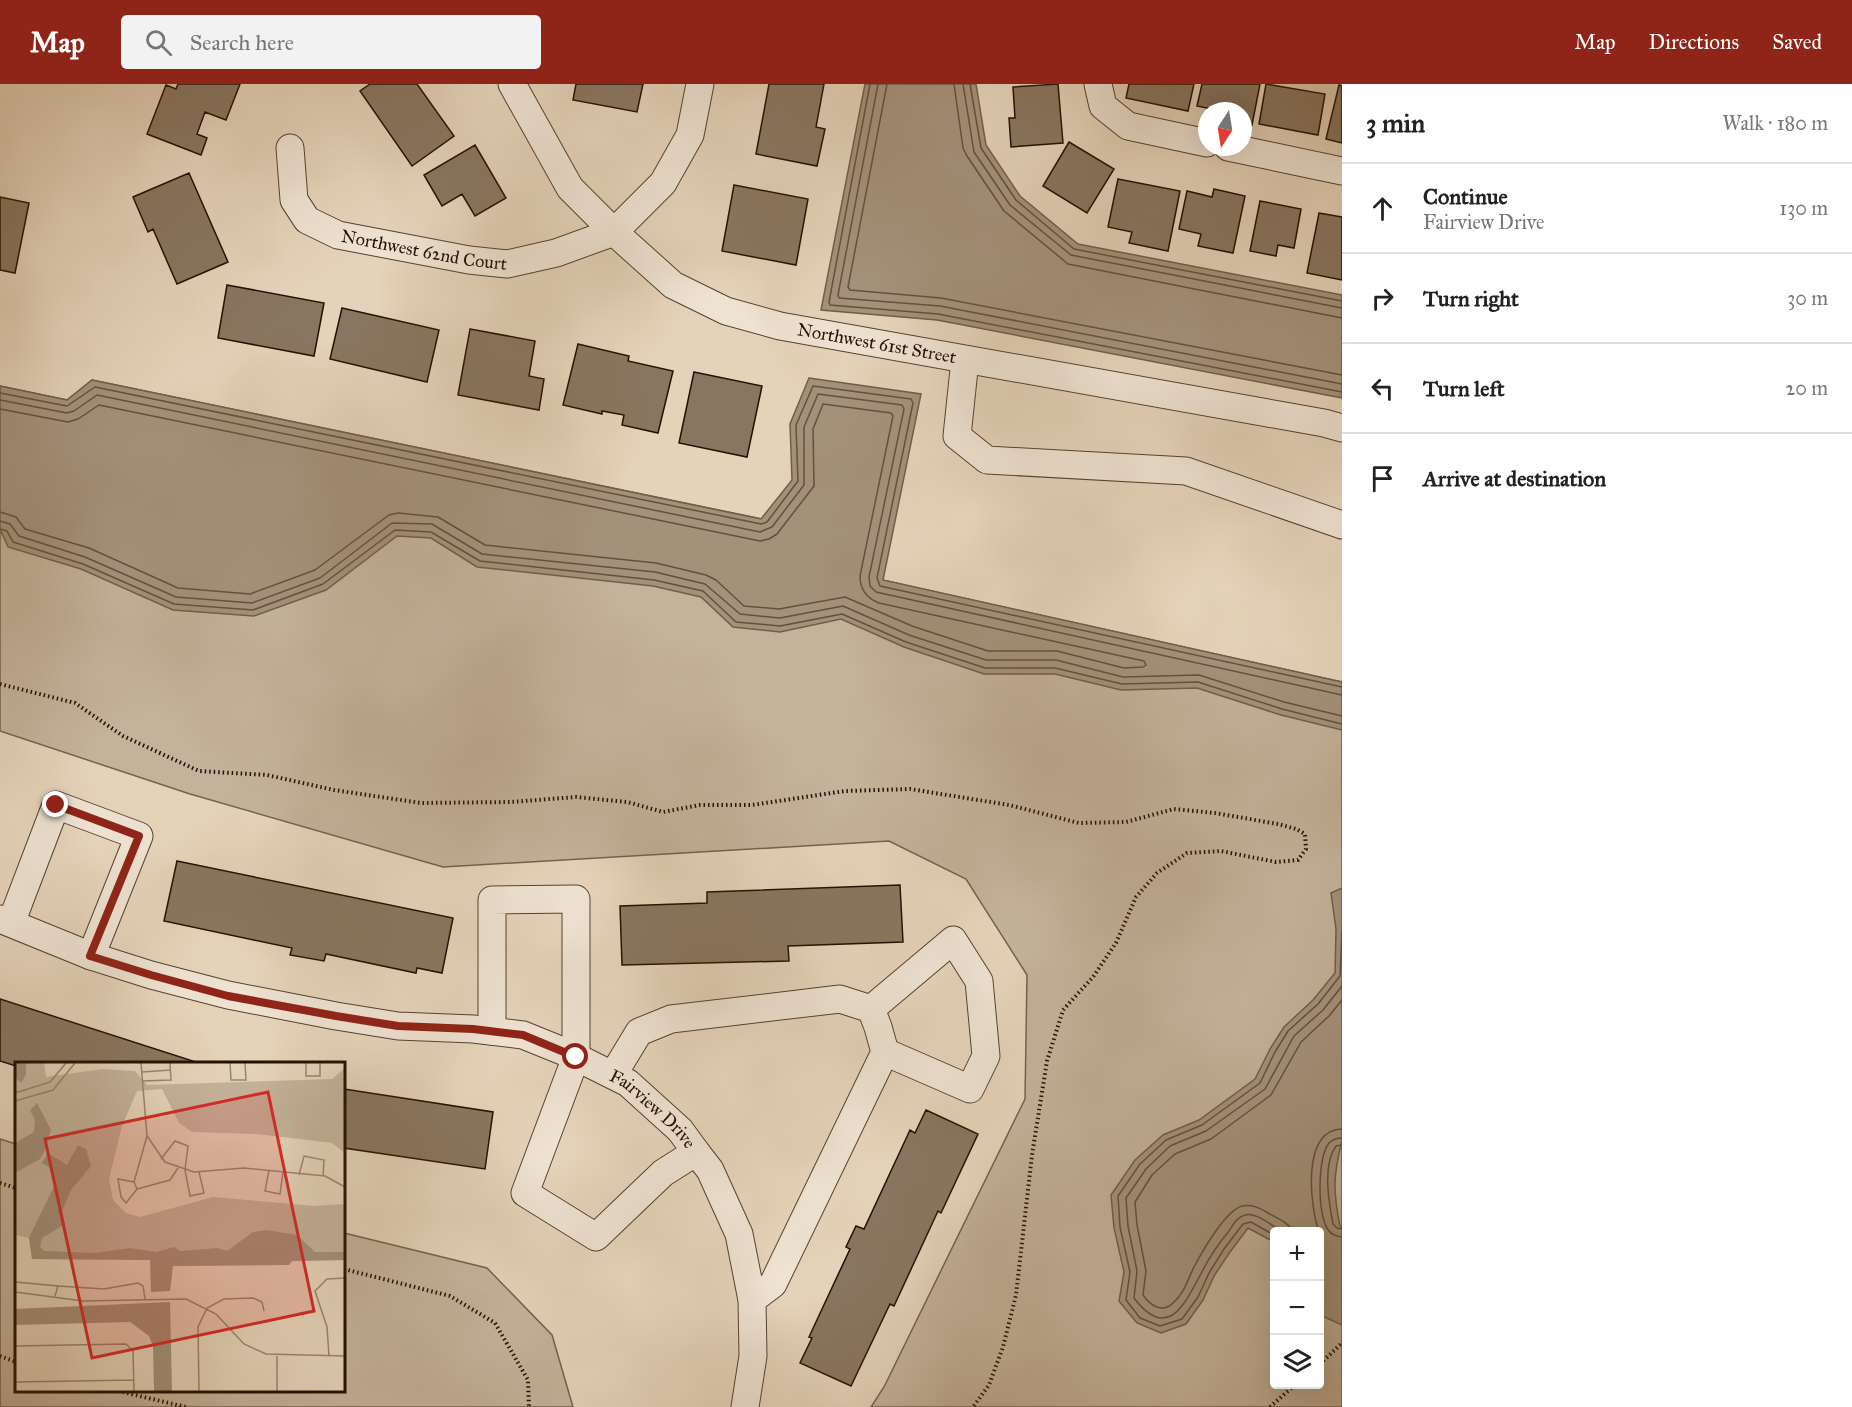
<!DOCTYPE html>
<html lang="en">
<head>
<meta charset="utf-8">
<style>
	body { margin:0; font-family:"IM FELL Great Primer",serif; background:#f2f2f2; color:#222 }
	.controls { position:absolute; right:18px; bottom:18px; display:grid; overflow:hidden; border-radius:6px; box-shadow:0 6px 24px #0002 }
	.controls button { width:54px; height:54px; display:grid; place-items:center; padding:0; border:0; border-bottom:2px solid #e0e0e0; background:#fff; color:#222; font:30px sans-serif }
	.compass { position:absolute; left:1198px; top:18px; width:54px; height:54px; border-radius:50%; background:#fff; box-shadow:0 6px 24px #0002; rotate:192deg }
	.stop { position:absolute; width:18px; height:18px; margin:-14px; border:4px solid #8f2418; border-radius:50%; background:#fff }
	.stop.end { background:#8f2418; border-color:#fff; box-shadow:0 2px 6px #0008 }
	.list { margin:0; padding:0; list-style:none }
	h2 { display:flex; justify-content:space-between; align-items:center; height:78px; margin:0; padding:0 24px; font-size:26px }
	h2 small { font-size:20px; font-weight:400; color:#767676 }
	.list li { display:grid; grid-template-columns:39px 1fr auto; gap:18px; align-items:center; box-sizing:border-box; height:90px; padding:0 24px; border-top:2px solid #e0e0e0 }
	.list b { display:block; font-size:22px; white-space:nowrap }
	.list p { margin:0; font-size:20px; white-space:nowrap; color:#767676 }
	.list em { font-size:20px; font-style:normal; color:#767676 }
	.icon { flex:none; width:33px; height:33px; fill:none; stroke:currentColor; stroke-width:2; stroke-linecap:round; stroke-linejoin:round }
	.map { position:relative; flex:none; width:1342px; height:1323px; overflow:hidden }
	header { display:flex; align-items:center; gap:36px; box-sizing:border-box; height:84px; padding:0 30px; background:#8f2418; color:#fff }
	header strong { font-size:28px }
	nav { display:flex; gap:33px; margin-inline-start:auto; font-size:21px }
	.search { width:420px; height:54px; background:#f2f2f2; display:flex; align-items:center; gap:15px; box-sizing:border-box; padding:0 21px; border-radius:6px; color:#767676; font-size:22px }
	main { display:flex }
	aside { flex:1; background:#fff }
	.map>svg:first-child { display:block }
	.green { fill:#c4b29a; stroke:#74624d; stroke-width:1.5; fill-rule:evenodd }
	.water { fill:#a4917a; stroke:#715e49; stroke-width:1.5 }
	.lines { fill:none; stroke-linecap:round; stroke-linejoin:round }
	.shore { stroke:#64513d; stroke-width:1.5 }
	.building { fill:#897660; stroke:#251100; stroke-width:1.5 }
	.minor-casing { stroke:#55422e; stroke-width:29 }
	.path { stroke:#251100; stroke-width:4; stroke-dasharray:1.5 3; stroke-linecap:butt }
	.minor { stroke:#eee2d2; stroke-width:27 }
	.route { stroke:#8f2418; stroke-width:8 }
	.labels { text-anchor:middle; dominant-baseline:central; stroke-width:4.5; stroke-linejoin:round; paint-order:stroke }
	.street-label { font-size:18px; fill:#251100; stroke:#eee2d2 }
	.inset-road { fill:none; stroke:#98856f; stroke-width:1.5 }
	.view { fill:#d62828; fill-opacity:0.15; stroke:#d62828; stroke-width:3 }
	.inset-edge { fill:none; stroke:#251100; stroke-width:3 }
</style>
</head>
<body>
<header>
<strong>Map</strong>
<div class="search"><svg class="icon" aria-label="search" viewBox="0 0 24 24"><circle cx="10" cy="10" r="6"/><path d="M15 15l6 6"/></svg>Search here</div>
<nav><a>Map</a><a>Directions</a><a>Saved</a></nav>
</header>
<main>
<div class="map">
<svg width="1342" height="1323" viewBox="0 0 1342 1323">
	<rect width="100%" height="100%" fill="#e5d3b9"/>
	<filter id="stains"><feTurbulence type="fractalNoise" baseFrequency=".00333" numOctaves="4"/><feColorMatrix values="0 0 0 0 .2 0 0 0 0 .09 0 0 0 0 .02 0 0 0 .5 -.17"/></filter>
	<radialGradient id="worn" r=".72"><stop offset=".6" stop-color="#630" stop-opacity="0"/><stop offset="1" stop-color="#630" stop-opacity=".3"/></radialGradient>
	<path class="green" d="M92,296L762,435L882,496L1342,598V1323H871L884,1303L1025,1015L1027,891L966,795L889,757L443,783L190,710L0,647V302L67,316ZM1274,1148H1320V1300H1274Z
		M0,1055L16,1060V1306H344V1149L487,1184L552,1251L573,1323H0Z"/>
	<path class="water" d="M865,0H976L986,61L1020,112L1078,160L1342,211V314L937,236L821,226Z
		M809,294L921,310L883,496L1342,598V646L1281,631L1197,604L1121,606L1055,590H984L904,563L841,535L780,548L733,543L701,513L653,502L477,483L431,454L397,452L326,506L254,532L173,526L81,485L8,463L0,445V302L67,316L92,296L761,435L792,396L790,340Z
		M1342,804V1057C1333,1092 1333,1107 1340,1142L1342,1144V1241L1320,1231V1148H1274V1158L1248,1144L1230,1168L1214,1192L1203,1216L1186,1240L1161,1249L1137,1239L1119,1217L1124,1188L1114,1144L1111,1111L1135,1076L1163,1051L1199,1036L1255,995L1270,965L1284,943L1313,916L1335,889L1336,845L1331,809Z"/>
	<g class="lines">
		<path class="shore" d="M870,0L829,218L830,221L938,230L1342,308
			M878,0L838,211L839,214L940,222L1342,300
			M887,0L848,203L850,206L941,214L1342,291
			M954,0L963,64L967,72L1004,127L1068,180L1342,234
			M963,0L974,68L1010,121L1071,171L1342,224
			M970,0L981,64L1016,116L1074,165L1342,217
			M0,309L67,322L95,303L761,440L767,438L798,397L796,341L813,302L911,315L913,319L877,494L880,502L1342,603
			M0,316L67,329L74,327L97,311L760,448L772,443L804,401V343L818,310L902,321L904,325L869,493L870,502L876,508L1342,611
			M0,325L68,338L78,335L99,321L760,457L769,455L777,450L814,402L813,345L823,320L891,329L893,332L860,492C860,505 866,514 879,519L1144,577L1146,581L1143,583L1124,584L1057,567H988L912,542L845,513L779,525L744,522L716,496L706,491L656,479L485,461L438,433L398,429L389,431L315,486L250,510L178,504L89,464L25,445L16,433L0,428
			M0,437L10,440L19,452L85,473L176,513L252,519L320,494L392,439L432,440L482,470L655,488L705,500L740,530L780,534L843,522L909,551L986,576H1056L1123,593L1199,591L1284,618L1342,632
			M0,445L7,447L13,458L83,480L174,520L253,526L323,500L395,446L431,448L480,477L654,496L703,507L736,538L780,542L842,530L906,558L985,584H1055L1122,600L1198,598L1282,625L1342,640
			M1342,1054C1337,1054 1333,1055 1329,1059C1317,1073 1317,1134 1329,1147C1333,1152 1337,1152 1342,1153
			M1342,1061L1336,1062C1322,1081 1329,1119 1333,1140L1337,1144L1342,1145
			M1282,1148C1273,1142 1256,1128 1245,1131C1237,1133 1233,1141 1229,1147C1219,1159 1210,1172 1203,1186C1186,1217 1169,1260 1134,1214L1137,1187L1128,1142L1126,1114L1146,1085L1170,1062L1206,1047L1265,1005L1294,952L1323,926L1342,902
			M1294,1148C1288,1138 1277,1134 1268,1129C1260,1124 1252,1120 1242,1122C1225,1127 1202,1168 1194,1183C1188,1195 1184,1210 1173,1219C1162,1230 1150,1221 1143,1211L1146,1187L1137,1141L1135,1118L1152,1091L1175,1070L1211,1055L1271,1011L1301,958L1329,932L1342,916
			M1319,1148C1310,1122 1301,1046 1342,1045
			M1274,1151L1251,1138L1243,1140L1224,1165L1209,1189L1198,1213L1182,1235L1160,1242L1140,1234L1126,1216L1130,1188L1120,1143L1118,1112L1140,1080L1166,1056L1202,1041L1260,999L1275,968L1288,947L1318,920L1340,892L1342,847"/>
	</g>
	<path class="building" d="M178,0H240L226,36L205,28L197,50L207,54L201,71L147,50L166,1L176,5Z
		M370,0H417L454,52L412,82L360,7Z
		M576,0H643L637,28L573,16Z
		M769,0H824L816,43L825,45L817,82L756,70Z
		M1058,0L1063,59L1011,63L1009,34H1015L1013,3Z
		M1129,0H1194L1188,27L1126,14Z
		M1202,0H1260L1252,41L1243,39V27H1221L1197,22Z
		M1266,0L1325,10L1318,51L1259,40Z
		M1339,1L1342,2V59L1326,55Z
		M1069,58L1114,85L1087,129L1043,102Z
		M475,61L506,114L475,132L462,110L442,122L424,91Z
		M189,89L228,178L177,200L153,145L148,148L133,113Z
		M1118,95L1180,107L1168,167L1129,159L1132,148L1108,143Z
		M734,101L808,115L796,181L722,167Z
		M1214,105L1245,112L1233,169L1198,162L1201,150L1179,145L1187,107L1212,113Z
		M0,113L29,119L15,189L0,186Z
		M1260,117L1301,125L1294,164L1278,161L1276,172L1250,167Z
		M1319,129L1342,133V196L1307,189Z
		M227,201L324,219L314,272L218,254Z
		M342,224L439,246L427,298L330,275Z
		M470,245L535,257L529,292L544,295L539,326L458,311Z
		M578,260L629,272L628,277L673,287L658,349L622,341L624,331L602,327V330L563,321Z
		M694,288L762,302L747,373L679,359Z
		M177,777L453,834L442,889L417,884L416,889L326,870L324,877L290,871L292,864L164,837Z
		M900,801L903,858L788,862L789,877L622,881L620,822L707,819V808Z
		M0,915L199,979V980H16V982L0,977Z
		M344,1005L493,1028L485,1085L344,1064Z
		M926,1026L978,1050L941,1129L938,1127L894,1222L890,1220L851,1302L800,1279L812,1254L809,1253L850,1165L846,1163L856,1142L864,1145L910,1046L915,1049Z"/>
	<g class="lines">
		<defs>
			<g id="minor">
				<path id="s1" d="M512,0L570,104L614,148L673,201L726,227L780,242L1324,339L1342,344"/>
				<path d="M1098,0L1103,22L1128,42L1207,59"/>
				<path d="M1228,63L1342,87"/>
				<path id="s2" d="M290,64L294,116L307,136L338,151L469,176L507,180L556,169L614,148L663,99L690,51L700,0"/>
				<path d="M965,276L957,352L987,376L1186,387L1342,441"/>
				<path id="s3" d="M0,835L91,872L151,891L228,911L336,932L398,942L473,945L523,951L570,970L628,999L680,1046L696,1068L710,1086L739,1150L752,1216L753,1272L745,1323"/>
				<path d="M11,839L56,721L139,752L91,872"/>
				<path d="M871,925L953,856L979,897L986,972L970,1005L885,968"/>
				<path d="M492,947V816L576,815V973L525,1109L596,1153L663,1089L696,1068"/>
				<path d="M613,991L639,948L671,935L840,915L871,925L878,943L885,968L773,1200L752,1216"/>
			</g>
		</defs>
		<use href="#minor" class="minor-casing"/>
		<path class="path" d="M0,600L75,619L123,652L199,687L267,691L334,706L421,719L511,718L576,713L627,718L663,728L700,721H752L845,707L910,705L1009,721L1079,739L1126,738L1174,725L1215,729L1278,740L1296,745L1305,750L1306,765L1298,776L1276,778L1221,767L1187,769L1157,789L1136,813L1116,859L1093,893L1063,926L1047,977L1032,1071L1016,1211L1003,1263L989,1301L973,1323
			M0,1099L16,1104
			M344,1185L450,1212L495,1239L528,1296L529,1323
			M0,1272L16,1278
			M1320,1280L1342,1259
			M114,1306L186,1323
			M1270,1323L1296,1300"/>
		<use href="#minor" class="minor"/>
	</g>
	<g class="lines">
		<path class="route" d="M56,721L139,752L90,872L151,891L228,912L336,932L398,942L473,945L523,951L576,973"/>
	</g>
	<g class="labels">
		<g class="street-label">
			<text stroke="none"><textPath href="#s2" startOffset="198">Northwest 62nd Court</textPath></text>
			<text stroke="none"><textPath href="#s1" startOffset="474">Northwest 61st Street</textPath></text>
			<text stroke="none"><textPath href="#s3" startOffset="690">Fairview Drive</textPath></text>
		</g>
	</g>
	<g transform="translate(15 978)">
		<rect width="330" height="330" fill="#e5d3b9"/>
		<path d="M0,1H29L31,15L88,7L120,9L132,23L317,17L330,6V91L317,81L242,72L177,70L164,61L147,27L122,29L107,64L94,117L98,138L111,151L125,155L198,135L299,144L330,142V198L277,199L274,203L158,204L136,198L17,197L14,176L0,173Z" fill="#c4b29a"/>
		<path d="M0,1H11V13L6,21L0,16ZM22,41L36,68L29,90L25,97L0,111V81L19,70L20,58L15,48ZM63,83L71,87L76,104L56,128L47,149L50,162L27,176L25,185L29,189L80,191L115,186L141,190L159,185L165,189L203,186L212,189L238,170L252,168L282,173L300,190H330V198L277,199L274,203L158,204L155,229L136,230L135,198L17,197L14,176L40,122L37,107L27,101L33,91L52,103ZM155,240L157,329H139L138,284L134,274L115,260L0,263V247Z" fill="#a4917a"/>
		<path class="inset-road" d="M126,1L132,74L150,100L179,110L229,106L310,114L330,125M215,1L216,18H231L230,1M291,1V14H305V1M127,10L156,8M127,19L156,18L155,1M0,31L35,20L51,1M0,39L38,28L60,1M132,74L119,120L122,127L155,118L163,106M146,97L160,79L173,84L170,108L175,134L189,131L184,110M254,108L250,129L265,132L268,110M284,113L289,94L309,98L308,114M119,120L103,117L106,135L111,141L122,127M0,220L43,224L40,234M43,224L89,227L123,221L128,224L130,237M0,230L68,239L171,237L201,252L229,282L251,292L330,294M0,284L111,282L118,289L119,329M262,294V329M314,294L312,265L300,229L312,217L330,216M0,320L119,318M184,329L183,265L192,246L209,237L238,236L247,240L249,249"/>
		<path class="view" d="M253,30L299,249L77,296L30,77Z"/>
		<rect width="330" height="330" class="inset-edge"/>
	</g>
	<rect width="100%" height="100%" filter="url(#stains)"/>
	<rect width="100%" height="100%" fill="url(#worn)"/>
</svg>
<div class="controls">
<button>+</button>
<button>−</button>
<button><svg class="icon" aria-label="layers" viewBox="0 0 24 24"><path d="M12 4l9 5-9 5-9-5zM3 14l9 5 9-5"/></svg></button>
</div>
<svg class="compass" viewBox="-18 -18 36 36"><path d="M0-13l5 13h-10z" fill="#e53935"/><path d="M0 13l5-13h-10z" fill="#767676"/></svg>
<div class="stop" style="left:576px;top:973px"></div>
<div class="stop end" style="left:56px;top:721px"></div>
</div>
<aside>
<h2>3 min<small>Walk · 180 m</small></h2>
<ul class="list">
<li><svg class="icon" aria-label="ahead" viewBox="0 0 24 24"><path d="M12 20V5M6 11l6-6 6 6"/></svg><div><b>Continue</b><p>Fairview Drive</p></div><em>130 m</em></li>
<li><svg class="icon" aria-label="right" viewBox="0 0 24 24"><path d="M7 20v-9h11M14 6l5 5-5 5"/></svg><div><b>Turn right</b></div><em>30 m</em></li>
<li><svg class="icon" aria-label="left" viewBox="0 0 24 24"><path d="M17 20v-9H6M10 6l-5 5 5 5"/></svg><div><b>Turn left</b></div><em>20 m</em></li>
<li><svg class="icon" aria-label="arrive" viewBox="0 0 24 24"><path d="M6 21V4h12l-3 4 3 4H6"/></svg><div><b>Arrive at destination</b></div></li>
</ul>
</aside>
</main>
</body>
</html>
